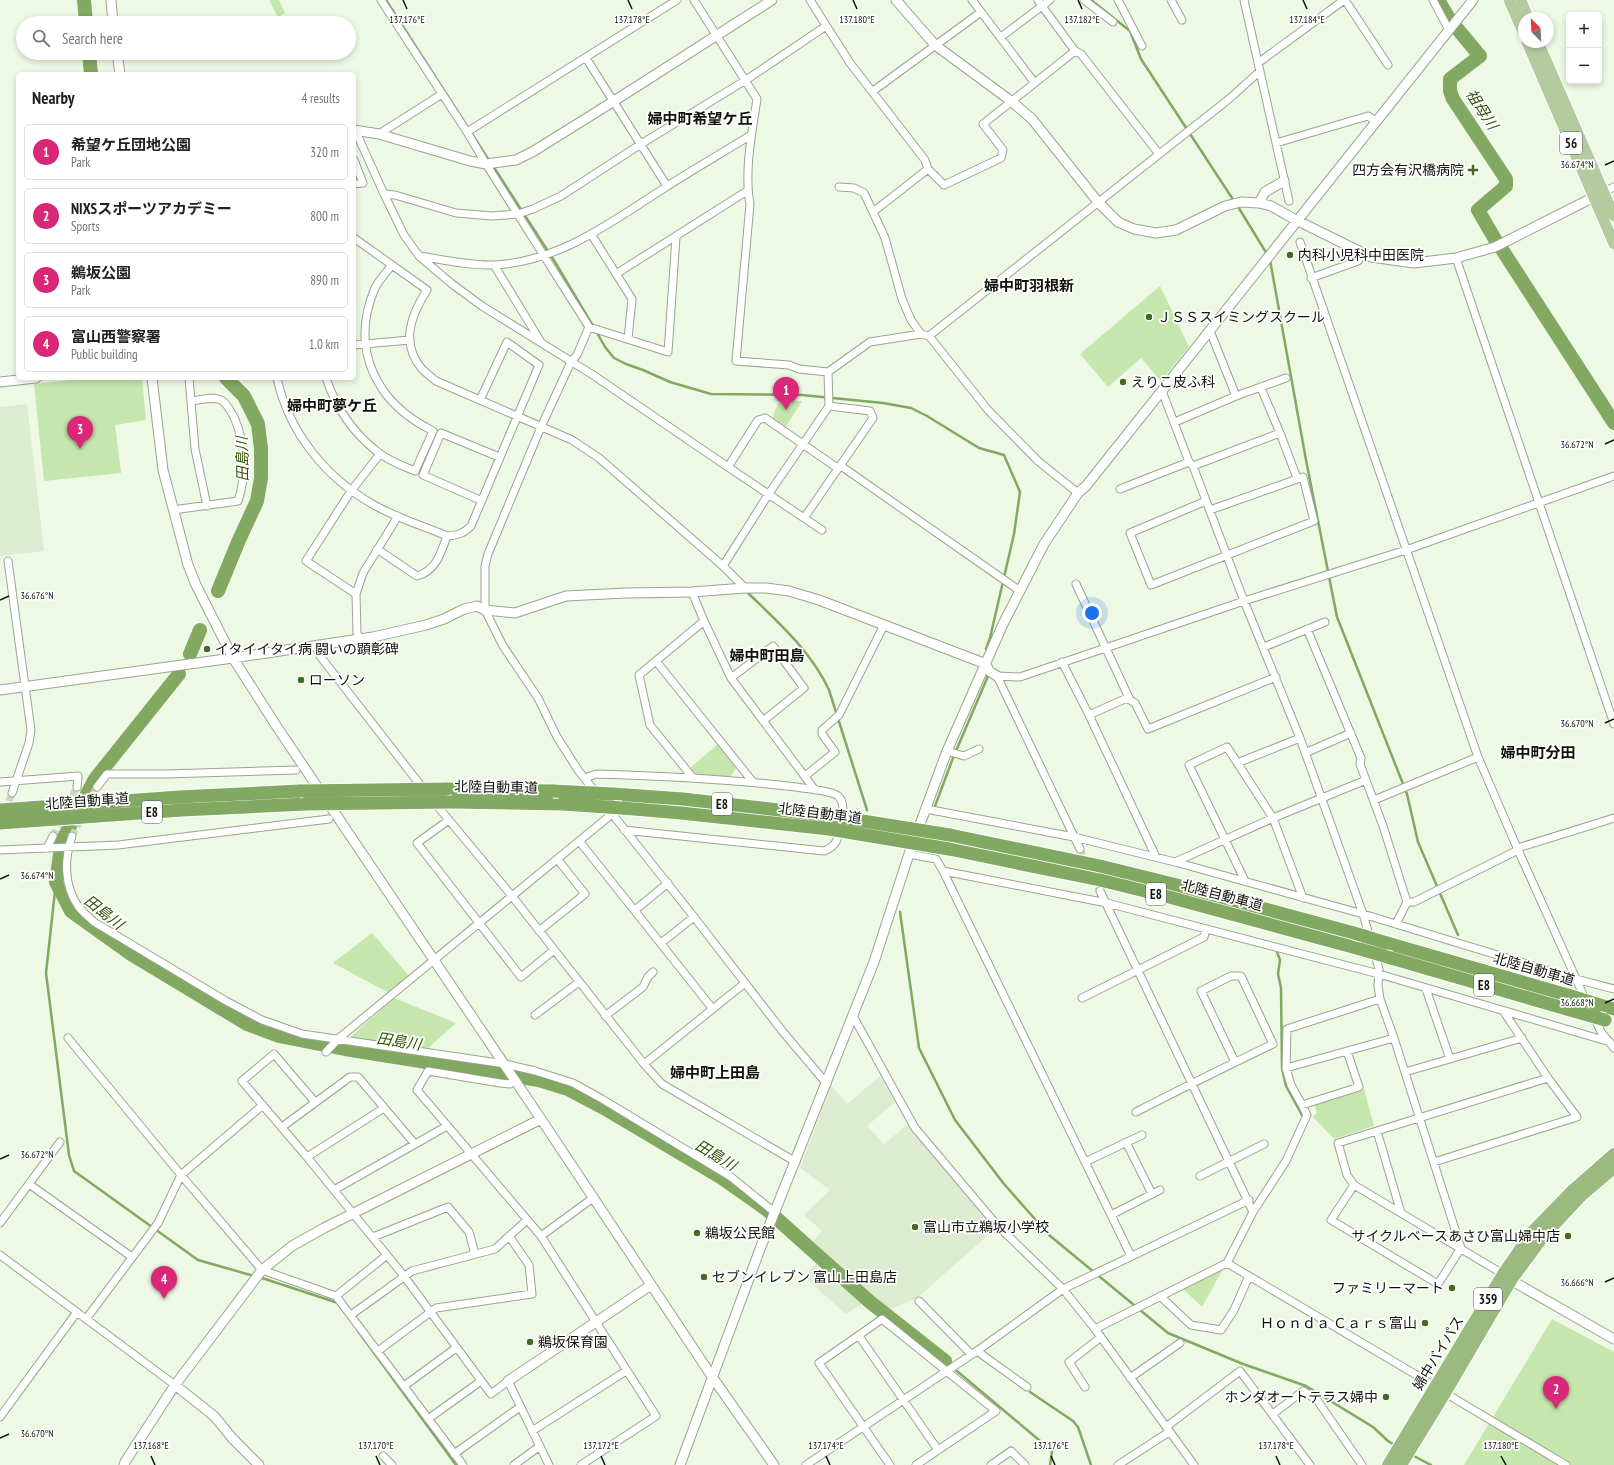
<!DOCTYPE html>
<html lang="en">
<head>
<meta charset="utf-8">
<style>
	body { margin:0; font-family:"PT Sans Narrow","Noto Sans JP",sans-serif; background:#f6f6f6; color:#202124 }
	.controls { position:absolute; right:12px; top:12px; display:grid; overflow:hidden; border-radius:6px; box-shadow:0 2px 6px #0003 }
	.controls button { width:36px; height:36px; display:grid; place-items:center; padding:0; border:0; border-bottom:1px solid #e0e0e0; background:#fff; color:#202124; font:20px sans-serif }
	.compass { position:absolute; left:1518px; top:12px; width:36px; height:36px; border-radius:50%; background:#fff; box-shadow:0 2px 6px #0003; rotate:336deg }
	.you { position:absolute; left:1092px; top:613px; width:14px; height:14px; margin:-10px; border:3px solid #fff; border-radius:50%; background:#1a73e8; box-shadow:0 0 0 6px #1a73e833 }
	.badge { display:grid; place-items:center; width:26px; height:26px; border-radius:50%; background:#db2777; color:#fff; font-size:13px; font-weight:700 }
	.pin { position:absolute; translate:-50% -33px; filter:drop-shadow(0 1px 2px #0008) }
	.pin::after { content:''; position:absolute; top:21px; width:14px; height:12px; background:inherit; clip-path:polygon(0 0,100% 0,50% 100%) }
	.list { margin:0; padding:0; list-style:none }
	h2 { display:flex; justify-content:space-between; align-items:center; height:52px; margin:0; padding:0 16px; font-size:17px }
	h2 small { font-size:13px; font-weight:400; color:#757577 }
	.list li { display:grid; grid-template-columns:26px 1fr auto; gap:12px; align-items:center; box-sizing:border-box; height:56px; margin:0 8px 8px; padding:0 8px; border:1px solid #e0e0e0; border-radius:6px }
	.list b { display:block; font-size:15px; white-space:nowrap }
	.list p { margin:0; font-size:13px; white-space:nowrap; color:#757577 }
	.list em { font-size:13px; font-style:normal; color:#757577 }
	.icon { flex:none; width:22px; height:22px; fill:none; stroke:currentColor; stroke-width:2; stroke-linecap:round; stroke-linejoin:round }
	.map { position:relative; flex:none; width:1614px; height:1465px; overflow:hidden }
	.search { position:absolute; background:#fff; box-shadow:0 2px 6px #0003; left:16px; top:16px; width:340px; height:44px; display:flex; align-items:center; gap:10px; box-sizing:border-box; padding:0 14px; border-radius:22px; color:#757577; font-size:15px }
	.panel { position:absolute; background:#fff; box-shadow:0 2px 6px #0003; left:16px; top:72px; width:340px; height:308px; border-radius:6px }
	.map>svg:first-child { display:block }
	.built { fill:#ddecd1 }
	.green { fill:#c5e6ac }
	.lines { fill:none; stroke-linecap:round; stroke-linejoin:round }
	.stream { stroke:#82a862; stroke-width:2.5 }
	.river { stroke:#82a862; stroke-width:14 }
	.minor-tunnel { stroke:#ccd6c4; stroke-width:7; stroke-dasharray:7 3.5; stroke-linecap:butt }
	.minor-casing { stroke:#99a491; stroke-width:9 }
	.tertiary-casing { stroke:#99a491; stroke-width:11 }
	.primary-casing { stroke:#fff; stroke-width:13 }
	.trunk-casing { stroke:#fff; stroke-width:14 }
	.motorway-casing { stroke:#fff; stroke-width:15 }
	.minor { stroke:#fff; stroke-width:7 }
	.tertiary { stroke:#fff; stroke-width:9 }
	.primary { stroke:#b4cba0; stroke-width:11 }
	.trunk { stroke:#9bba80; stroke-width:12 }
	.motorway { stroke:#82a961; stroke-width:13 }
	.motorway-bridge-casing { stroke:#fff; stroke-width:15; stroke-linecap:butt }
	.motorway-bridge { stroke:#82a961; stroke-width:13 }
	.ticks { fill:none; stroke:#0f130c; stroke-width:1.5 }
	.poi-dot { fill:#456921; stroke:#fff; stroke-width:1.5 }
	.labels { text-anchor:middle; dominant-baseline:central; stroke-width:3.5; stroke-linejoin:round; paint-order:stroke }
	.shield { fill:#fff; stroke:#575a55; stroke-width:1 }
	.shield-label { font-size:13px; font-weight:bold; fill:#0f130c }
	.poi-label { font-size:14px; fill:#0f130c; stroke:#fff; text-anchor:start }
	.street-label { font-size:14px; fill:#0f130c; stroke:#fff }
	.water-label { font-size:15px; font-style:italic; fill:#305202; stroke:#fff }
	.neighbourhood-label { font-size:15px; font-weight:bold; fill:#0f130c; stroke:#fff }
	.ticks-label { font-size:10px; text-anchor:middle; fill:#0f130c; stroke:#fff; stroke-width:3.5; stroke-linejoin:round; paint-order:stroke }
</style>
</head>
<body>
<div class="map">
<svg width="1614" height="1465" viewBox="0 0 1614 1465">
	<rect width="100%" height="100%" fill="#edf9e4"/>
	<path class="built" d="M27,404L44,551L0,556V407Z
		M880,1076L895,1102L867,1126L884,1144L908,1124L995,1229L917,1298L889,1310L871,1298L846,1314L804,1277L826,1253L813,1241L822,1231L804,1215L830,1190L800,1168L831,1085L847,1104Z"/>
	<path class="green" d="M269,0H279L285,13L278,17Z
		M1160,286L1189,347L1161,381L1141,358L1108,387L1080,354Z
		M90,378H142L146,420L115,425L121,473L44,481L34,384Z
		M779,401H802L785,428L772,419Z
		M718,744L737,767L731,776C719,776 697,779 690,768Z
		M372,933L409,976L389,993L333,963Z
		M394,998L456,1023L425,1051L348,1039Z
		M1364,1089L1374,1126L1334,1139L1313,1117L1317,1112L1314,1103Z
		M1223,1269L1202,1307L1182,1288Z
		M1552,1319L1614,1352V1465H1464Z"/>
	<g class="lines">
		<path class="stream" d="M386,0L490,162
			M1091,0L1130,31L1141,59L1234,201
			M84,74L91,72
			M493,166L555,262L593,326
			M1237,205L1267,254
			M1270,260L1306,460L1337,617L1407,794L1418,842L1458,935
			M596,331L605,347L614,358L626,364L643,370L670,382L711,394L802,395L883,403L911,408L927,416L979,448L1004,455L1020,492L1014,534L990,638L986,649
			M748,593C778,622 811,651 829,690L867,810
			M935,806L953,758L988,676
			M56,882L46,973L69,1155L74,1171L198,1260L254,1276
			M900,912L919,1048L955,1120L1004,1184L1049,1235L1168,1333L1243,1364L1306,1386L1373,1427L1388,1441L1396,1446
			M1277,952L1280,960L1278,974L1281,988L1282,1068L1286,1086L1302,1115
			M259,1277L338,1303
			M358,1331L456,1465
			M945,1361L1052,1451L1050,1465
			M1030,1392L1073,1421L1078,1427L1091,1465
			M1412,1455L1431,1465"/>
		<path class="river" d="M84,0L86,23
			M1438,0L1450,20L1480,56L1450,79V91L1453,99L1506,179V186L1478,210L1496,241
			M89,53L91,74
			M1501,248L1614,423
			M218,591L239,540L257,501L261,478V449L258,424L244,396L226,378
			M190,654L200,630
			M179,674L95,779L62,841L56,882L71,911L131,954L247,1024L279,1036L345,1049L539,1080L568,1089L604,1108L722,1178L766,1209L870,1302L945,1361"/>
		<path class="minor-tunnel" d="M88,804L97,787
			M67,806L77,787
			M5,811L12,793
			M53,836L62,817
			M72,836L82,817
			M1080,849L1100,891"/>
		<defs>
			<path id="minor" d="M381,0L467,132L486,164L589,327L668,352L676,237
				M694,0L757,99C752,132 744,171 750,204L736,361L789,365L799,369L828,372L870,342L921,334
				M810,0L850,63L925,160L928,169L944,185L1001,158L1003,150L983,124L1075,51L1042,6L1050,0
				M972,0L1034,82
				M1084,0L1113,22
				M1118,0L1142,46
				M1171,0L1182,20
				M1244,0L1289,201
				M1345,0L1388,65
				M1433,0L1449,30
				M1001,37L1042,6L1038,0
				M1075,51L1081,54L1159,154
				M586,58L667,186
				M1258,63L1344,0
				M873,91L981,12
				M355,130L384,194L404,235L419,256L452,284L482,306L593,375L728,467L758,420L765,418L836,467L841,466L1020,591
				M467,132L677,0
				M379,134L442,94
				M1276,143L1368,116L1377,122
				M354,160L363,183L354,184
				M928,169L873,212L885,238L902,299L911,320L921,334L929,336L988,410L1038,461L1078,493
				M839,187L854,188L864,193L873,212
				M1604,192L1614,187
				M384,194L395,195L456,213L492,216L518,214L533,209L561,196L641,144L746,80L826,26
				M591,234L632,299L628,339
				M354,238L427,290C411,315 400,343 422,369C426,373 431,377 436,381L572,440L599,458L723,566L745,588
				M1300,242L1478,757L1518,850L1586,1001
				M420,256C444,260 470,266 494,265C559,262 611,222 663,189C692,170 722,153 751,135
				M1456,258L1614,724
				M494,265L541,342
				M616,274L747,191
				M1311,278L1358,261L1363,253
				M589,327L577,355L571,362L541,427L488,554L485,566V610L503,646L538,698L557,737L578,770L596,793
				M1209,331L1212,336L1236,396
				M929,336L1229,99L1259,72
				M354,345L410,340
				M189,378L195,449L207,506
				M277,378C289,433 326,478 374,505C397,518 423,526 447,536C458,535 463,534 471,526L539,365L507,342L480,400
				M326,378C336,408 354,434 379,453C389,461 403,466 415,471L433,431C376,403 349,349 375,288C379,280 386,273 391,266
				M1261,388L1280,433L1297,478
				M1162,391L1189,462L1193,466L1244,601L1300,738L1363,914L1370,938
				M1175,422L1236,396L1286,378
				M1193,466L1280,433
				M728,467L822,530
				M1120,489L1189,462
				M480,500L423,475L441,433L499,457
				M1206,501L1130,533L1151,585L1314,521L1303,477L1210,510
				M173,510L238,501C247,473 246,445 234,417C231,412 227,403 221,400C212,396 201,400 191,401
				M804,518L873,418L870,411L829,406
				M377,549L417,576C436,571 441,553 447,536
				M8,561L31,730L29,743L12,793
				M723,566L768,495L829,406L828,372
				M1076,584L1130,700
				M692,592L704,621L731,678L815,790
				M356,594L306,561L351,491L380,454
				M1307,629L1361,758L1360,764L1383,826L1407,902
				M360,639L357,633L356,594L363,573L398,516
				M316,646L320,656L425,791
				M1264,647L1325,622
				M656,661L753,782
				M1062,662L1089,715L1156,857
				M731,678L773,646L804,688L763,721
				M1089,715L1127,698L1135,703L1148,729L1276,677
				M947,751L964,756L979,749
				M1305,753L1351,733
				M1237,763L1300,738
				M805,776L835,752L822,734V730L839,715L884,625
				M585,778L596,774C663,776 730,779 796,787C806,789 830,790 838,796C846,803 842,816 840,825C838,839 838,845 824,851L624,830
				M693,778L650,725L639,675L704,621
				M0,782L78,776L77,787
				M97,787L107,774H166L296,770
				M1374,800L1478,757
				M434,802L512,896L644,1064L662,1084L796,1162
				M606,806L694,917L783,1032L827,1084
				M926,809L1074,837L1175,862L1363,914L1576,979L1614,989
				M449,820L417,843L521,977L554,950
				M72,836C64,859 64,886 78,906C82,912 89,917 94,922L226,1001L262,1020L302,1034L505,1064L535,1071L573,1083L602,1099L731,1177L773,1211L776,1212
				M580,842L712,1008
				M47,848L53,836
				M1080,849L997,676L1020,677L1244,601L1406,550L1614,476
				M0,850L118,845L329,819
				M909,854L936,859L943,871L1107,903L1379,974L1610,1042
				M1175,862L1273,818L1366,780
				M943,871L1131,1256
				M1245,881L1189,765L1227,747L1273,818L1303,898
				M1100,891L1253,1212
				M635,910L668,883
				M1396,924L1407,902H1414L1518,850L1521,847L1614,818
				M539,931L585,894L558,860
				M661,943L694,917
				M1426,989L1450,1059
				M1082,998L1204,937L1206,929
				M535,1015L579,982
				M605,1016L643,987L648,977L653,972
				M853,1016L915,1128L996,1224L1063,1289L1095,1329L1194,1465
				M1594,1017L1601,1032L1614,1048
				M68,1038L181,1175L262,1270L336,1296L463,1465
				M1347,1051L1359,1087L1302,1105L1291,1085L1286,1068L1287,1029L1380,999
				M326,1052L339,1038L612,814
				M644,1064L745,983
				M1286,1068L1394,1038
				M1405,1072L1522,1038
				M515,1080L510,1084L500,1083L428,1071L417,1090L541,1236L656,1416L581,1465
				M315,1102L274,1054L242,1081L307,1157L404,1276L491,1394L508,1381L549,1465
				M1136,1112C1181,1089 1227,1066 1273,1044L1241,976H1231L1201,991L1235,1062
				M282,1127L350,1077H358L415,1144
				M1377,1131L1401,1213
				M1126,1142L1152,1194
				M307,1157L384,1108
				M1085,1162L1142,1135
				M1434,1162L1577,1117L1548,1078L1504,1012
				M1200,1176L1264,1144
				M29,1184L132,1257
				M1354,1185L1331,1220L1438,1284L1461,1248L1394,1038L1380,999L1378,986L1379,969L1374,952
				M334,1190L447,1126
				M1111,1215L1160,1190
				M0,1223L60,1142
				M541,1236L593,1198
				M373,1237L448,1207L469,1232L475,1254
				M0,1255L175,1385
				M1227,1263L1435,1386
				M1503,1274L1354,1185L1347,1175L1338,1143L1548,1078
				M336,1296L387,1255
				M1160,1296L1191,1325L1221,1330L1234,1310L1249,1276
				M919,1301L971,1354
				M351,1315L412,1271L495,1249L527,1220
				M86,1319L158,1223L181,1175L263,1105
				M1095,1329L1227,1263L1253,1212L1286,1161L1307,1115L1302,1105
				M859,1336L938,1450
				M378,1351L436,1308L532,1294L529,1265L509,1236
				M977,1351L1027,1387
				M1130,1378L1180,1343
				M404,1386L456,1348
				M1085,1387L1069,1362L1101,1337
				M1445,1393L1566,1465
				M1273,1414L1303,1391L1317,1400L1362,1465
				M0,1417L77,1312
				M428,1419L481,1381
				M1166,1427L1240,1371L1310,1465
				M532,1431L626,1371
				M454,1454L520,1407
				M383,1456L392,1465
				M514,1465L540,1446
				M806,1465L977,1351L1063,1289L1249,1200
				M890,1465L819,1363L882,1319L996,1411L916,1465
				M991,1465L1011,1451L1025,1465
				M1118,1465L1169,1432"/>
			<path id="tertiary" d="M111,0L113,23
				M896,0L935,45L1011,101L1032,119L1098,202L1118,222L1134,229L1156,233L1176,230L1225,206L1241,202L1259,203L1271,206L1296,220L1371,257L1414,263L1456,258L1495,247L1594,197
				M117,53L120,74
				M354,130L379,134L470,161L486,164L516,160L534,151L614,101L772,0
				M1259,203L1265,192L1284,181
				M152,378L163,470L188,565L196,585L233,658L277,727L541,1119L713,1378L774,1465
				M0,382L36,378
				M0,690L233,658L373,637L426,625L444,619L464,609L477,606L485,610L515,613L566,596L626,593L692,592L745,588H766L789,591L819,600L986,664L989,671L997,676
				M1508,1277L1516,1283L1614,1339
				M508,1381L651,1285
				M175,1385L214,1416L233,1439L259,1465
				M124,1465L125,1462L175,1385L262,1270L292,1246L324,1228L541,1119
				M680,1465L760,1249L874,962L909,854L947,751L1003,624L1044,544L1078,493L1086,486L1473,0"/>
			<path id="primary" d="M1509,0L1524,34
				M1521,0L1528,18
				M1527,42L1614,244
				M1538,42L1614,216"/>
			<path id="trunk" d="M1388,1465L1503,1274L1533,1231L1573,1190L1614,1154
				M1401,1465L1445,1393L1512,1279L1543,1237L1581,1196L1614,1168"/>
			<path id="motorway" d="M446,789L553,791
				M613,794L683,799L831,816
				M452,802L562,804
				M622,808L681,813L829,829
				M0,810L179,797L300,791
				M0,823L182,810L305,804
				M950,835L1100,866L1173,884L1354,933
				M949,849L1100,880L1169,897L1360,949
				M1387,943L1571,996
				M1391,958L1577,1012
				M1600,1005L1614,1009"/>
		</defs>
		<use href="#minor" class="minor-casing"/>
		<use href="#tertiary" class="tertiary-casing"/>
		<use href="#primary" class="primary-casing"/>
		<use href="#trunk" class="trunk-casing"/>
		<use href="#motorway" class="motorway-casing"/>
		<use href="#minor" class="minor"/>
		<use href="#tertiary" class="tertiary"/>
		<use href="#primary" class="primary"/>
		<use href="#trunk" class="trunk"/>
		<use href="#motorway" class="motorway"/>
		<defs>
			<path id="motorway-bridge" d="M300,791L446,789
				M553,791L613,794
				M305,804L452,802
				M562,804L622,808
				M831,816L950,835
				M829,829L949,849
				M1354,933L1387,943
				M1360,949L1391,958
				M1571,996L1600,1005
				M1577,1012L1605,1020"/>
		</defs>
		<use href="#motorway-bridge" class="motorway-bridge-casing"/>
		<use href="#motorway-bridge" class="motorway-bridge"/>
	</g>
	<path class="ticks" d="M403,0L407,9M628,0L632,9M853,0L857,9M1078,0L1082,9M1303,0L1307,9M1605,165L1614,161M1605,444L1614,440M0,600L9,596M1605,723L1614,719M0,879L9,875M1605,1003L1614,999M0,1159L9,1155M1605,1282L1614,1278M0,1438L9,1434M151,1456L155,1465M376,1456L380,1465M601,1456L605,1465M826,1456L830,1465M1051,1456L1055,1465M1276,1456L1280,1465M1501,1456L1506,1465"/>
	<g class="poi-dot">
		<path d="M1471 164h4v4h4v4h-4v4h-4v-4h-4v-4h4z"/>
		<circle cx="1290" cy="255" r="4"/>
		<circle cx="1149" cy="317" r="4"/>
		<circle cx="1123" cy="382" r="4"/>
		<circle cx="207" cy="649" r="4"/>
		<circle cx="301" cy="680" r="4"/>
		<circle cx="915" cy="1227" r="4"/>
		<circle cx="697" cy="1233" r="4"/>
		<circle cx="1568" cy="1236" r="4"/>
		<circle cx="704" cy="1277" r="4"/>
		<circle cx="1452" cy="1288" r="4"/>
		<circle cx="1425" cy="1323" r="4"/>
		<circle cx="530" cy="1342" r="4"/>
		<circle cx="1386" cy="1397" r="4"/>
	</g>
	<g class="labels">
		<g class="shield">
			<rect x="1560" y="132" width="22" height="22" rx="3"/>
			<rect x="712" y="793" width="20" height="22" rx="3"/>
			<rect x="142" y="801" width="20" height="22" rx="3"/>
			<rect x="1146" y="883" width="20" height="22" rx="3"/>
			<rect x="1474" y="974" width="20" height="22" rx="3"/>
			<rect x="1474" y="1288" width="28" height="22" rx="3"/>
		</g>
		<g class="shield-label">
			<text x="1571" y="143">56</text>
			<text x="722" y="804">E8</text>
			<text x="152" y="812">E8</text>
			<text x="1156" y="894">E8</text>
			<text x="1484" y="985">E8</text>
			<text x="1488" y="1299">359</text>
		</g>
		<g class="poi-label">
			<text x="1464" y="170" text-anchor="end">四方会有沢橋病院</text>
			<text x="1298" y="255">内科小児科中田医院</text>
			<text x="1157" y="317">ＪＳＳスイミングスクール</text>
			<text x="1131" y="382">えりこ皮ふ科</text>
			<text x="215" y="649">イタイイタイ病 闘いの顕彰碑</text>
			<text x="309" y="680">ローソン</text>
			<text x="923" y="1227">富山市立鵜坂小学校</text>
			<text x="705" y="1233">鵜坂公民館</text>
			<text x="1560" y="1236" text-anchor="end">サイクルベースあさひ富山婦中店</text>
			<text x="712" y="1277">セブンイレブン 富山上田島店</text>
			<text x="1444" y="1288" text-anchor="end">ファミリーマート</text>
			<text x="1417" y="1323" text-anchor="end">Ｈｏｎｄａ Ｃａｒｓ富山</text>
			<text x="538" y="1342">鵜坂保育園</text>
			<text x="1378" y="1397" text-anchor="end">ホンダオートテラス婦中</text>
		</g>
		<g class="street-label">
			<text transform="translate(496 787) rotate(1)">北陸自動車道</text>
			<text transform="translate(87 801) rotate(-4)">北陸自動車道</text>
			<text transform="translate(820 813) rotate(7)">北陸自動車道</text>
			<text transform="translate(1222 895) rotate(15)">北陸自動車道</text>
			<text transform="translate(1534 969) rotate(16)">北陸自動車道</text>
			<text transform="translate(1438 1353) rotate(-59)">婦中バイパス</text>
		</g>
		<g class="water-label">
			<text transform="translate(1482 109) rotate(57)">祖母川</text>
			<text transform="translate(242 459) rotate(-91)">田島川</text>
			<text transform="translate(104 912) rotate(38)">田島川</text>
			<text transform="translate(399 1041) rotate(9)">田島川</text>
			<text transform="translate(716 1155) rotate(31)">田島川</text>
		</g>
		<g class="neighbourhood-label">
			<text x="700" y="118">婦中町希望ケ丘</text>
			<text x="1029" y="285">婦中町羽根新</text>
			<text x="332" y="405">婦中町夢ケ丘</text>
			<text x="767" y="655">婦中町田島</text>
			<text x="1538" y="752">婦中町分田</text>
			<text x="715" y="1072">婦中町上田島</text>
		</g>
	</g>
	<g class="ticks-label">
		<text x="857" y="23">137.180°E</text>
		<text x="407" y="23">137.176°E</text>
		<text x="632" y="23">137.178°E</text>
		<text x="1082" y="23">137.182°E</text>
		<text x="1307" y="23">137.184°E</text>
		<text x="1577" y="168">36.674°N</text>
		<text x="1577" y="448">36.672°N</text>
		<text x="37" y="599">36.676°N</text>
		<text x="1577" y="727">36.670°N</text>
		<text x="37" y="879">36.674°N</text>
		<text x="1577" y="1006">36.668°N</text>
		<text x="37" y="1158">36.672°N</text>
		<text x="1577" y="1286">36.666°N</text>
		<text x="37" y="1437">36.670°N</text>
		<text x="151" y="1449">137.168°E</text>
		<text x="376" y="1449">137.170°E</text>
		<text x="601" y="1449">137.172°E</text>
		<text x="826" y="1449">137.174°E</text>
		<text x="1051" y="1449">137.176°E</text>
		<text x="1276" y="1449">137.178°E</text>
		<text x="1501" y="1449">137.180°E</text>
	</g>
</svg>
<div class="controls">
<button>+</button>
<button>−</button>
</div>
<svg class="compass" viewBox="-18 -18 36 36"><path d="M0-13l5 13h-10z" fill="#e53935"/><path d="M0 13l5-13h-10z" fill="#757577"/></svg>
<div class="you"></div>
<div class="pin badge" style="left:786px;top:410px">1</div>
<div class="pin badge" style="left:1556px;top:1409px">2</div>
<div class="pin badge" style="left:80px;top:449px">3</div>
<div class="pin badge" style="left:164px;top:1299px">4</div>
<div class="search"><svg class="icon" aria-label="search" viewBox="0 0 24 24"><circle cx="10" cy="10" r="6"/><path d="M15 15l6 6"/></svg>Search here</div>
<section class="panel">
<h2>Nearby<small>4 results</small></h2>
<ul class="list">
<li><span class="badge">1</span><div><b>希望ケ丘団地公園</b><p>Park</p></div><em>320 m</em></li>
<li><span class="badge">2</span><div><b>NIXSスポーツアカデミー</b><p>Sports</p></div><em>800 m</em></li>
<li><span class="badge">3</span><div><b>鵜坂公園</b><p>Park</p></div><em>890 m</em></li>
<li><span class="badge">4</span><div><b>富山西警察署</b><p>Public building</p></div><em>1.0 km</em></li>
</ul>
</section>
</div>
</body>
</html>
